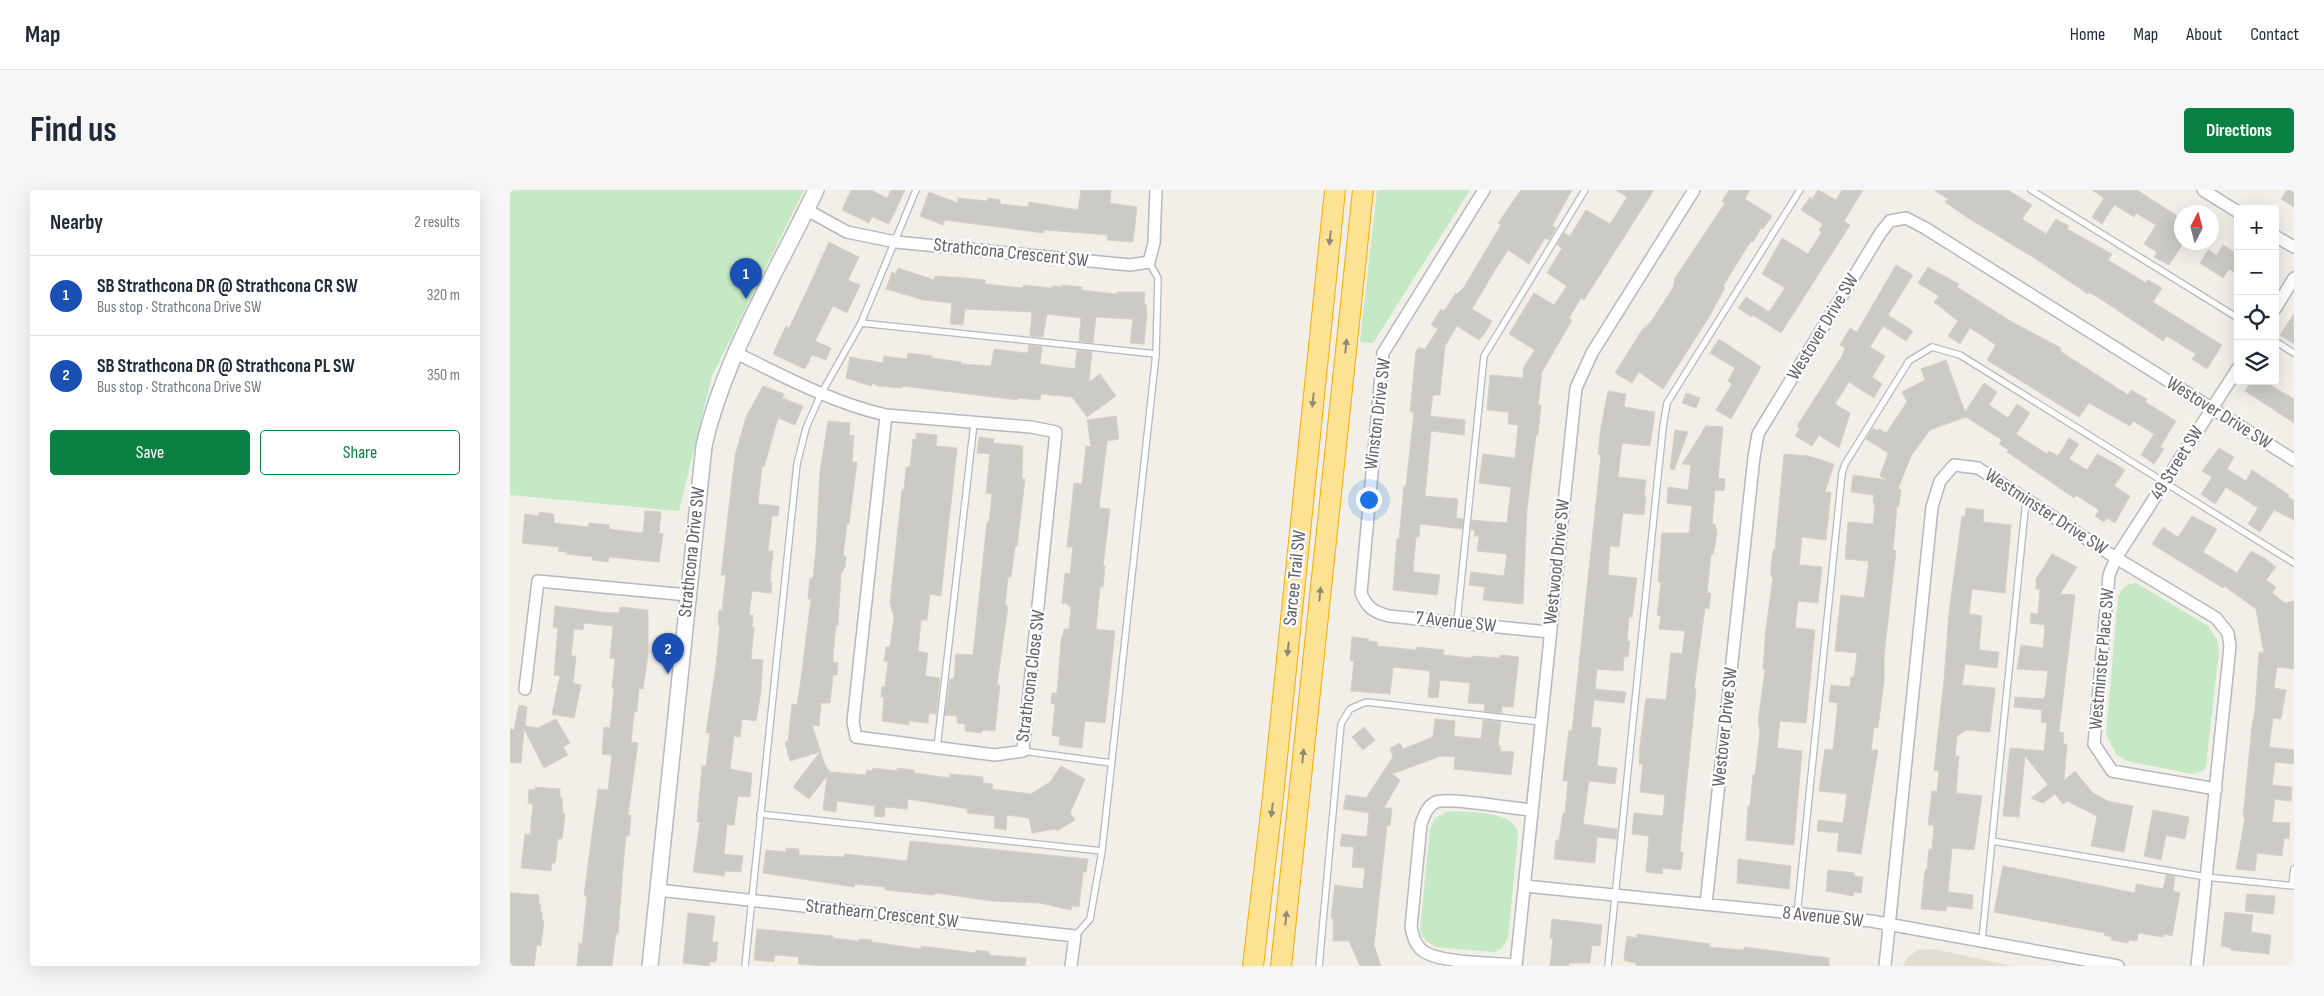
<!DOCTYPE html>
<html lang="en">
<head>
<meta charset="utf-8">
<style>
	body { margin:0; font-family:"Sofia Sans Condensed",sans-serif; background:#f6f6f7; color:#1f2937 }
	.controls { position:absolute; right:15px; top:15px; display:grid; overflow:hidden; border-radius:5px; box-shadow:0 5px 20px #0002 }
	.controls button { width:45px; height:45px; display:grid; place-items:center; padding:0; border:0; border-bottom:1px solid #e0e1e3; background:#fff; color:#1f2937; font:25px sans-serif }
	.compass { position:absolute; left:1664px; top:15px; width:45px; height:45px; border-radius:50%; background:#fff; box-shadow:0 5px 20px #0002; rotate:6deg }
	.you { position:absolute; left:858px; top:309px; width:18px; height:18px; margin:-12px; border:4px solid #fff; border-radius:50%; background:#1a73e8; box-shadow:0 0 0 8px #1a73e833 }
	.badge { display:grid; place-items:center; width:32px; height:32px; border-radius:50%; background:#0b8043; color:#fff; font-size:16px; font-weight:700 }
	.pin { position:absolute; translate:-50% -41px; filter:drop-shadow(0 1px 2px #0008) }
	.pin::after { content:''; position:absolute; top:26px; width:18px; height:15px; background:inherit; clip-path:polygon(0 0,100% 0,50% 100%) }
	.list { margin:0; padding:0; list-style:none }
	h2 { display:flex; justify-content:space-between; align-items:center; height:65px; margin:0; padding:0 20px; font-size:21px }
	h2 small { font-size:16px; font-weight:400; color:#747a83 }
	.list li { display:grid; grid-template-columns:32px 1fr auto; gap:15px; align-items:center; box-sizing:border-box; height:80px; padding:0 20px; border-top:1px solid #e0e1e3 }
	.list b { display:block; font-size:19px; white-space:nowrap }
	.list p { margin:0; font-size:16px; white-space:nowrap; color:#747a83 }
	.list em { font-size:16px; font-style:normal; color:#747a83 }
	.actions { display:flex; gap:10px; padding:15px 20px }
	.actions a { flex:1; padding:11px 0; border:1px solid #0b8043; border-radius:5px; text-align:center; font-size:18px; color:#0b8043 }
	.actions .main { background:#0b8043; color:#fff }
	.icon { flex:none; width:28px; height:28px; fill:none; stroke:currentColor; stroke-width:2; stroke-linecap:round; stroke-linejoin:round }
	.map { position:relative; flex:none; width:1784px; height:776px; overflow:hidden; border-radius:5px }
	header { display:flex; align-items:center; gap:30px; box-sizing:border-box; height:70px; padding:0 25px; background:#fff; border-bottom:1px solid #e0e1e3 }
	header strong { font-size:24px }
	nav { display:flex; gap:28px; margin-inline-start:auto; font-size:18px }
	.intro { display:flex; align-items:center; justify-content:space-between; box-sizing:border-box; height:120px; padding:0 30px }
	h1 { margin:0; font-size:35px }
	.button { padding:12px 22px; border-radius:5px; background:#0b8043; color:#fff; font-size:18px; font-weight:700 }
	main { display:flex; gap:30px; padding:0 30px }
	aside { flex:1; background:#fff; border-radius:5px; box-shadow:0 5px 20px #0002 }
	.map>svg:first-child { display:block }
	.education { fill:#e1ded6 }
	.green { fill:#c5e8c5 }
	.building { fill:#cccac5; stroke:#d6d1c6 }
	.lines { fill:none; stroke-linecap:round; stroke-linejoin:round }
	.lane-casing { stroke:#b5b8bc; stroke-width:8 }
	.street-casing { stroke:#b5b8bc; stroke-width:14 }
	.secondary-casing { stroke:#b6babf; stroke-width:18 }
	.highway-casing { stroke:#f9ab00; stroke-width:22 }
	.lane { stroke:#fff; stroke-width:5.5 }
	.street { stroke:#fff; stroke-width:11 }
	.secondary { stroke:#fff; stroke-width:15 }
	.highway { stroke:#fde293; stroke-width:20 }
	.oneway { fill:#8e8975 }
	.labels { text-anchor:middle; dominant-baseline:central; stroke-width:4.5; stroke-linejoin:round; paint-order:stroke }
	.street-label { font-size:19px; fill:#5f6368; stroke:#fff }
</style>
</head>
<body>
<header>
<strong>Map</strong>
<nav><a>Home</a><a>Map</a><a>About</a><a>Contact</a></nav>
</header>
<div class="intro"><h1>Find us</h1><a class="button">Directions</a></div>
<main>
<aside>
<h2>Nearby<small>2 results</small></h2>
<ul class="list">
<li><span class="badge" style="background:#1a4fb4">1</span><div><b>SB Strathcona DR @ Strathcona CR SW</b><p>Bus stop · Strathcona Drive SW</p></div><em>320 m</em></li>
<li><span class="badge" style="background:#1a4fb4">2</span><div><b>SB Strathcona DR @ Strathcona PL SW</b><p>Bus stop · Strathcona Drive SW</p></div><em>350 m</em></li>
</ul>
<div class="actions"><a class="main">Save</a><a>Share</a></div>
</aside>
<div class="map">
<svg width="1784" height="776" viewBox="0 0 1784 776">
	<rect width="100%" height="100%" fill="#f1efe8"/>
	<path class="education" d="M1424,759L1502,776H1393L1398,767L1408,760Z"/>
	<path class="green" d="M0,0H294L202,186L169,321L0,305Z
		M867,0H960L863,153L850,152Z
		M1626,393L1698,436L1707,450L1709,461L1696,575L1693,581L1682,584L1617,571L1607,565L1596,545L1608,407C1612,398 1616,394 1626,393Z
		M939,621C959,623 1007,619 1008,646L998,748L992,758L984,762L926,757L915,750L910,741L920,639L925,628Z"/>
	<path class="building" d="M341,0H361L377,8L381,0H395L379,34L362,27L359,33L332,20Z
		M571,0H601L600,13L627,17L623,52L597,50L598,45L534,40L533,43L435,30L433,35L410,26L419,2L448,13V8L477,11L478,8L490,10V14L518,17L519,12L568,20Z
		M1011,0H1062L1042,36L1046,38L1039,50L1035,48L1019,74L998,60L985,80L962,119L982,131L975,143L969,150L947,136L935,156L930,205H923L920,226L955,230L954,245L921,241L915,306L948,309L946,328L953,329L952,339L910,334L909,347H906L903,382L930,385L927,405L883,400L887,348L889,349L894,296H896L904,222H900L906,161L909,158L915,159L928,139L921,135L931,119L934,121L946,103L947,104L954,97L991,35L988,33Z
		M1106,0H1144L1074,110L1071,108L1059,128L1062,130L1032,182L1028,215H1031L1028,245H1026L1017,319L1013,414L973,410L975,397L959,395L961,382L994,386L997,364L967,361L969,346H964L965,340H961L962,330L997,333L1001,297L969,293L973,264L1005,268L1008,235L998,234L999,222L977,220L980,185L1013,188L1014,176L1025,160L999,144L1024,103L1044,115L1057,96L1037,83L1052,58L1047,55L1054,43L1060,46L1076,20L1100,34L1117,7Z
		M1219,0H1240L1235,9L1262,26L1253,39L1251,38L1243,52L1241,51L1213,96L1215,98L1199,127L1153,199L1129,182L1122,193L1105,183L1132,140L1140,133L1163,98L1165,88L1215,13L1212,11Z
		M1308,0L1326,10L1332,0H1353L1334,31L1340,35L1335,43L1271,143L1243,125L1241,127L1228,118L1236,107L1259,122L1275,98L1252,84L1272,48L1298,64L1312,42L1309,40L1313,34L1291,20L1300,7L1302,9Z
		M1424,0H1498L1522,15L1512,29L1536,44L1546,29L1559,36L1557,39L1602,64L1598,70L1636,93L1638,90L1652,98L1643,112L1712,155L1697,179L1682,169L1686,164L1657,146L1653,151L1598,114L1579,102L1578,104L1526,69L1458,28L1435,12L1438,9Z
		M1582,0H1627L1672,29V55L1659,75L1644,67L1647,62L1634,54L1646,35L1626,23L1624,27L1604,15L1592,34L1582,27L1594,8Z
		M1777,0H1784V17L1771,9Z
		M319,52L349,67L338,90L350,95L337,123L323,116L305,151L321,158L316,170L302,165L295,179L263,164L276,136L279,138L293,109Z
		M1713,55L1728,64V85L1719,79L1713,88L1690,73L1698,60L1707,65Z
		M1386,75L1403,85L1378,125L1403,141L1396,151L1373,136L1360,157L1375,166L1362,187L1372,194L1364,208L1339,192L1325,214L1340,223L1329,258L1309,245L1302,256L1285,246L1290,238L1287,236L1332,166L1335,158L1330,155L1340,138L1347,142Z
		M1418,77L1449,94L1447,97L1502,132L1551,158L1550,161L1618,205L1621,200L1637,209L1635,212L1666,231L1650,257L1654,259L1644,274L1631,265L1644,244L1623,231L1620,236L1579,213L1569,227L1477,170L1486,155L1460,138L1450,154L1438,146L1448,131L1424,112L1429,106L1408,93Z
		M388,78L424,90L425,86L455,88L475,90V94L513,98V95L542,98V96L552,97V95L572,97L571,100L607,104V102H635L634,114H636L637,122L634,154L620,153L623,130L621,129L586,127L583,153L569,151L571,128L537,124L533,147L520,146L522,122L455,119L453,135L440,134L442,113L413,110L376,99L382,82L386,84Z
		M1784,124V154L1770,145Z
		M1209,149L1251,177L1221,229L1206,220L1222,194L1218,191L1225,178L1200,163Z
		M519,155L532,157L530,174L565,179L567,160L582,162L579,192L590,184L606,206L577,227L562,207L531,204L530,210L508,208V210L392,196V198L368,196L362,193L361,196L336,188L340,167L373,173L374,166L397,169L398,163L422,166V168L451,172V174L481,176L484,159L515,163L518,162Z
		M1436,170L1455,222L1474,193L1487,202L1479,215L1498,228L1507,214L1520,223L1506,244L1537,264L1539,261L1548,266L1559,248L1569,254L1559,269L1577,280L1587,264L1602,272L1615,280L1604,296L1620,306L1605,333L1597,328L1594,332L1585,326L1589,320L1566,305L1564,308L1497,262L1499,260L1489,254L1492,250L1456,227L1420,240L1401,266L1388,299L1391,300L1389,316H1387L1383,360L1386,361L1374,466V491L1368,538L1364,537L1361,560H1368L1351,664L1327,661L1329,643L1307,641L1308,630L1333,633L1337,604L1309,601L1312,578L1315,559L1323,560L1328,513L1319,512L1321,495L1340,497L1341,487H1344L1347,463L1325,461L1331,405L1354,408L1359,371L1335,369L1338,332L1363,334L1365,313H1363L1364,305L1341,302L1343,285L1377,290L1370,286L1378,263L1356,249L1363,238L1368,241L1369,239L1376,243L1397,212L1392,202L1415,190L1411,179Z
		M1742,191H1753L1784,209V233L1735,201Z
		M253,196L274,204L272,208L293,216L285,235L268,228L254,277L252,276L248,314L269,316L268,326H262L258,361H263L260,392H262L261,403L242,401L239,425H243L242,437H244L241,469L253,470L251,501L246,531L232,529L230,547L224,546L220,579L242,583L241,596L240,607L228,606L224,635H217L214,664L233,666L231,682L215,681L214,686L183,682L190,632H187L192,576H196L200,543H196L206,475L210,435H208L209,420L212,421L216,385H211L225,266L236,227Z
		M1098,201L1116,204L1114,217L1145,222L1140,256L1112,253L1108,287L1136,290L1134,306L1136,307L1134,325L1113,323L1109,357L1100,356L1098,385L1127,388L1122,427H1119L1117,451H1120L1118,467L1114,466L1113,481L1087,479L1085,499L1116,502L1114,513L1084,510L1081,537L1091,538L1087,576L1107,578L1105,594L1079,591L1073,634L1107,639L1106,649L1087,647L1085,673L1044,669L1046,650H1049L1053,623H1055L1058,591H1053L1055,572L1059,540L1062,541L1091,265L1088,264L1091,237Z
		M1176,203L1190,208L1186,218L1172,213Z
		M606,226L609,249L597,251L589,318L600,319L593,376H595L593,397H590L586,439L605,441L595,533L575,531L572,558L549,555L550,547L542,545L545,514L541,513L542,503H547L551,452L554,439H559L561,417L558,416V414L552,413L555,383L560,384L563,357H557L564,293L572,294L576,256L581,257L577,230Z
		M318,231L340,233L339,245L344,246L342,272H347L339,334H337L333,366H336L335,377L331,384L328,435H326L323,467V472L328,473L327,485H323L320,513H311L309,536L302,535L315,575L320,582L356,585L357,580L362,581L363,578L387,581V578L404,580V583L440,588V584L473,587V593L483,594L482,599L521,604L540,592L551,576L575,589L560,623L565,630L547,641L546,639L522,643L519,628L497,625L496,640L484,638L485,626L457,623L458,619L398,609L397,619L375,617L374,627L364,626L365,616L327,611L326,622L313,620L317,586L299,609L283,597L310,562L280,571L275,552L278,551L282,514L287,515L291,489L301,409H298L300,388H303L306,359L310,282Z
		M1196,236L1213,237L1208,288L1215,289L1214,301L1205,300L1202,334H1205L1207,343L1205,356L1203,364H1201L1197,403H1201L1199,419L1195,418L1184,499H1186L1170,662H1173L1171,680L1153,678L1152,684L1136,682L1139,646L1122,644L1124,623L1153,626L1155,605L1130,602L1133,574H1129L1130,555L1136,508L1156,510L1161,463L1172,464L1175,441L1149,439L1151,426L1147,425L1151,392H1148L1152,343H1179L1182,316L1157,313L1158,297L1178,300L1181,275L1172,274Z
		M1165,240L1178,242L1164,280L1160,279Z
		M406,243L427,245L426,256L447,258L431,406L420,404L417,430H411L408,461L418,463L415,486L430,488L426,524L419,523L418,533L399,531V535L372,531L374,507H371L372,496L375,497L378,472L374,471L376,457H380L384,427L380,413L392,300H394L396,278L400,276L403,249L406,250Z
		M469,247L484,249L483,253L513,256L512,289H515L507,356H505L501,387H498L495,416H498L487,495H490L485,541L474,540L471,543L455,541V534L447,533V526L435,525L440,489H444L446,464L463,465L477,332H479L482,304L476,303L480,264L467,263Z
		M1709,258L1724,267L1717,279L1736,291L1742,280L1779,305L1778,307L1784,311V330L1764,320L1750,342L1738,334L1748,318L1716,297L1705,314L1691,304L1702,287L1692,281Z
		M1274,264L1299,266L1324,274L1315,302H1321L1316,350L1292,347L1289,375L1312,377L1308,413L1288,411L1285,438L1305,440L1296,533L1270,531L1267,558L1292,561L1284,655L1236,650L1238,616H1240L1243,585H1245L1246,576L1250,541L1248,532L1255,480L1253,479L1256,439L1263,387H1261V375L1263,361L1265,359Z
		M1456,318L1474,320L1473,332L1501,335L1495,403L1462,399L1459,424L1472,426L1469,460L1489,462L1487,478L1455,474L1452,495L1485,498L1480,542L1456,540L1447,546L1445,566H1449L1446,603L1472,606L1464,660L1442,658L1438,702L1463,705L1462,719L1437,716L1436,721L1411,719L1415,680H1417L1419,659H1422L1424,635H1418L1422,601L1427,602L1429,581L1424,580L1434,490L1439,422L1452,326L1455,327Z
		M135,321L151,322L149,343L153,344L149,372L99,367L98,372L82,370L83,367L57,364V362L48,361L49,357L12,353L15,324L29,326V322L44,324V333L78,337L79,333L99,335V339L133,343Z
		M1682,326L1707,339L1693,362L1727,383L1741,361L1754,368L1766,377L1756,390L1766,397L1762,403L1775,413L1784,411V479L1767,477L1764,498L1776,500L1771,529L1763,528L1759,557L1784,560V574L1765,572L1762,595L1782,597L1781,611L1765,609L1762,632L1780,633L1779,649L1774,648L1772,666L1747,663L1745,681L1726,679L1735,627H1733L1742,536L1745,521L1749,462L1754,463L1746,419L1714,396L1713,398L1642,354L1653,337L1668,347Z
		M1542,364L1567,377L1550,404L1565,405L1549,542L1554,543L1553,554H1557L1554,591L1565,581L1583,603L1598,611L1623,616L1614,662L1581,656L1587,626L1557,611L1553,614L1545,604L1533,613L1521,608L1538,595L1515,566L1509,627L1493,626L1500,558L1534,561L1537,533L1531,532L1532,520L1504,517L1505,507L1533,509L1535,506L1538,481L1507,479L1511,455L1533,458L1535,435L1520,433L1521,423L1528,424L1530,399H1526V389Z
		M45,416L91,422L109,423L110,417L138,420V465L133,499L129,498L127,522H124L121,552L128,553L118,625H121L119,646H116L114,665L108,744H106L102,776H67L69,753L72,754L77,706H74L88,599L98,600L102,565L92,564L94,537L100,538L104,499L102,498L105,469L100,468L103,436L74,433L73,440L64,439L61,466H66L63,493L71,495L64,528L42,524L50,486L44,485L48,438L43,437Z
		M842,447L859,449L858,451L868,452L867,456L906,460L907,457L934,460L933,465L962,468V466L990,468V465L1009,467L1003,517L992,516V523L974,521L975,514L958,513L960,493L930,490L928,508L918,507L920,481L883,477L880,504L841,501L844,471H840Z
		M9,515L17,517L15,536L28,538L46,529L60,553L53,557L58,565L34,578L14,539L11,573L0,572V539L4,540Z
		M925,529L945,531L944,546L971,549L973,530L991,532L988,556H991L990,561L1004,562L1001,585L944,579L945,567L931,566L882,584L890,590L874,618H882L880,636L877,635L864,755L871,776H850L839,751H823V728H821L825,695L853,699L855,678L842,677L844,657L830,656L832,644L857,647L859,623L833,619L836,605L856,608L883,567L880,558L890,553L893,559L923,547Z
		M854,537L865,550L853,560L842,547Z
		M25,597L50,599V607L52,608L53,624H55L52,649H48L45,673H42L41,681L11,678L15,644L20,645L23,614L18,613L19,599L25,600Z
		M1643,620L1679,627L1675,649L1656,645L1651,670L1634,666Z
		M400,651L578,669L576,682H573L569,717L562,716L561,720L530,713L482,711L427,703L423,705L384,701L375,700V697L345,694L344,697L253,683L256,660L276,662V658L289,659V665L334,667L335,664L397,671Z
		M1228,669L1281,676L1279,699L1227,693Z
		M1493,676L1625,703L1626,694L1653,699L1656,685L1665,686L1663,701L1670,703L1662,746L1654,744L1653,747L1628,743L1627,751L1619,750L1618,753L1601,750L1602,747L1594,745L1595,743L1484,722Z
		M1318,680L1344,683V686L1353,687L1351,703L1344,702L1343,706L1316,701Z
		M0,703L29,705V714H31L30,722H32V730H34L31,756L27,755L24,776H0Z
		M1737,704L1765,706L1763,724L1735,721Z
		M1715,722L1743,725L1741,742L1761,745L1759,764L1721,760V758L1711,756Z
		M178,723L205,726L202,752H208L206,772H200L199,776L173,773Z
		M1042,729L1092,735L1090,756L1082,755L1080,773H1059V776H1040L1043,748H1040Z
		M247,739L323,746L322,748L349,751V749L362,750V752L411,759V756L466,763V760L479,762V765L516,768L515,776H311L288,774L289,767L265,765L264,772L244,770Z
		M1127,744L1200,754L1199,757L1234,760V757L1319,768V776H1126V773L1115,771L1114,767L1117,746L1127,748Z"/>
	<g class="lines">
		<defs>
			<path id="lane" d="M1521,0L1728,128
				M351,133L646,164
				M1765,151L1784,163
				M947,432L974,166L1075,0
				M427,558L464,233
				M513,561L601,573
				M250,624L592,661
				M1482,651L1696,687L1784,696
				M1782,695L1784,679
				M1287,725L1332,283L1335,274L1399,171L1422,157L1450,165L1784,373
				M565,746L580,729L592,661L646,164L648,88L639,72
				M1472,750L1516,310
				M235,776L287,274L296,238L311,204L351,133L406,0
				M809,776L831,534L840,519L856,512L1031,532
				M1098,776L1153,237L1157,213L1290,0"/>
			<path id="street" d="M974,0L873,163L851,403C857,418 864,422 879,426L1039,442
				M1693,0L1728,22
				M297,20L337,42L386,52L620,75L639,72L644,53L646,0
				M1765,46L1784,57
				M1765,119L1784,88
				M226,163C275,187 323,213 376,225L521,237L546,242L513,561L485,565L346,547L343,532L376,225
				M15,499L28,391L178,405
				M1706,599L1602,581L1584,554L1599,385L1606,368L1728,178
				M1015,696L1361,731L1608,776
				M148,700L565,746L561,776
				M1196,714L1244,267L1248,244L1371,42L1380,31L1396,28L1415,38L1784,270
				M1006,775C984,773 929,773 913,761C905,755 903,746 901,737L911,634C914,626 917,616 926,612C938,607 1005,619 1022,620
				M1006,776L1066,198L1082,163L1184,0
				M1375,776L1422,317L1430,291L1444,275L1468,278L1606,368L1706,428L1718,443L1720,456L1687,776"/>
			<path id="secondary" d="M140,776L194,256C214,167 267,82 306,0"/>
			<path id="highway" d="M743,776L763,606L825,0
				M771,776L853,0"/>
		</defs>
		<use href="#lane" class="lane-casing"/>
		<use href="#street" class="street-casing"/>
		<use href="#secondary" class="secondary-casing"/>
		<use href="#highway" class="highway-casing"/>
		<use href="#lane" class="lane"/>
		<use href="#street" class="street"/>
		<use href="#secondary" class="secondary"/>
		<use href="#highway" class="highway"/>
	</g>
	<defs><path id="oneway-solid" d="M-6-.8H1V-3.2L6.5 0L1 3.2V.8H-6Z" transform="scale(1.25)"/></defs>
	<g class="oneway">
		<use href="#oneway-solid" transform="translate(820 48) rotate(96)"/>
		<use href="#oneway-solid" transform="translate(836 156) rotate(-84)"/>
		<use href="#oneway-solid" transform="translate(803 210) rotate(96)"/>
		<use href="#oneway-solid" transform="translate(810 404) rotate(-84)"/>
		<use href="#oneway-solid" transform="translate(778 459) rotate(96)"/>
		<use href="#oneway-solid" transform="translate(793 566) rotate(-84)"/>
		<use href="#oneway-solid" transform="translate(762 620) rotate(97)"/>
		<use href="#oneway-solid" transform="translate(776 728) rotate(-84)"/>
	</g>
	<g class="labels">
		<g class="street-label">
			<text transform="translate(501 63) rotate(6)">Strathcona Crescent SW</text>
			<text transform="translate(1313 137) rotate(-59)">Westover Drive SW</text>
			<text transform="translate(1709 223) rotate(32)">Westover Drive SW</text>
			<text transform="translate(868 224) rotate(-83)">Winston Drive SW</text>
			<text transform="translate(1667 273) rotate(-58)">49 Street SW</text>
			<text transform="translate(1536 322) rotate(33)">Westminster Drive SW</text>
			<text transform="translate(182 362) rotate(-84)">Strathcona Drive SW</text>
			<text transform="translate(1047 372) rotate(-84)">Westwood Drive SW</text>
			<text transform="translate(785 388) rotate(-84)">Sarcee Trail SW</text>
			<text transform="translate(946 432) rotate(6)">7 Avenue SW</text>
			<text transform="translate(1592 469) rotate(-85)">Westminster Place SW</text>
			<text transform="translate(521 486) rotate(-83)">Strathcona Close SW</text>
			<text transform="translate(1215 537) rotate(-84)">Westover Drive SW</text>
			<text transform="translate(372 724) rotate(6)">Strathearn Crescent SW</text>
			<text transform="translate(1313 727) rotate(6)">8 Avenue SW</text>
		</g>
	</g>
</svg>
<div class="controls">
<button>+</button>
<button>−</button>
<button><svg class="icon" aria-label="locate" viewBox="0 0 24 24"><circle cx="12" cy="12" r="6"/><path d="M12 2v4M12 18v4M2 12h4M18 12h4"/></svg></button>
<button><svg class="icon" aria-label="layers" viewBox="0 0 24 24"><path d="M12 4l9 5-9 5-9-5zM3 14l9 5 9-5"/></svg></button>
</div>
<svg class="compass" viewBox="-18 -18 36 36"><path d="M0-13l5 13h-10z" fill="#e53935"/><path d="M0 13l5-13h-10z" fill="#747a83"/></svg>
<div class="you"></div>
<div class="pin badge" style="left:236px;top:109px;background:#1a4fb4">1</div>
<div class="pin badge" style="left:158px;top:484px;background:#1a4fb4">2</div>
</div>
</main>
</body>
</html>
